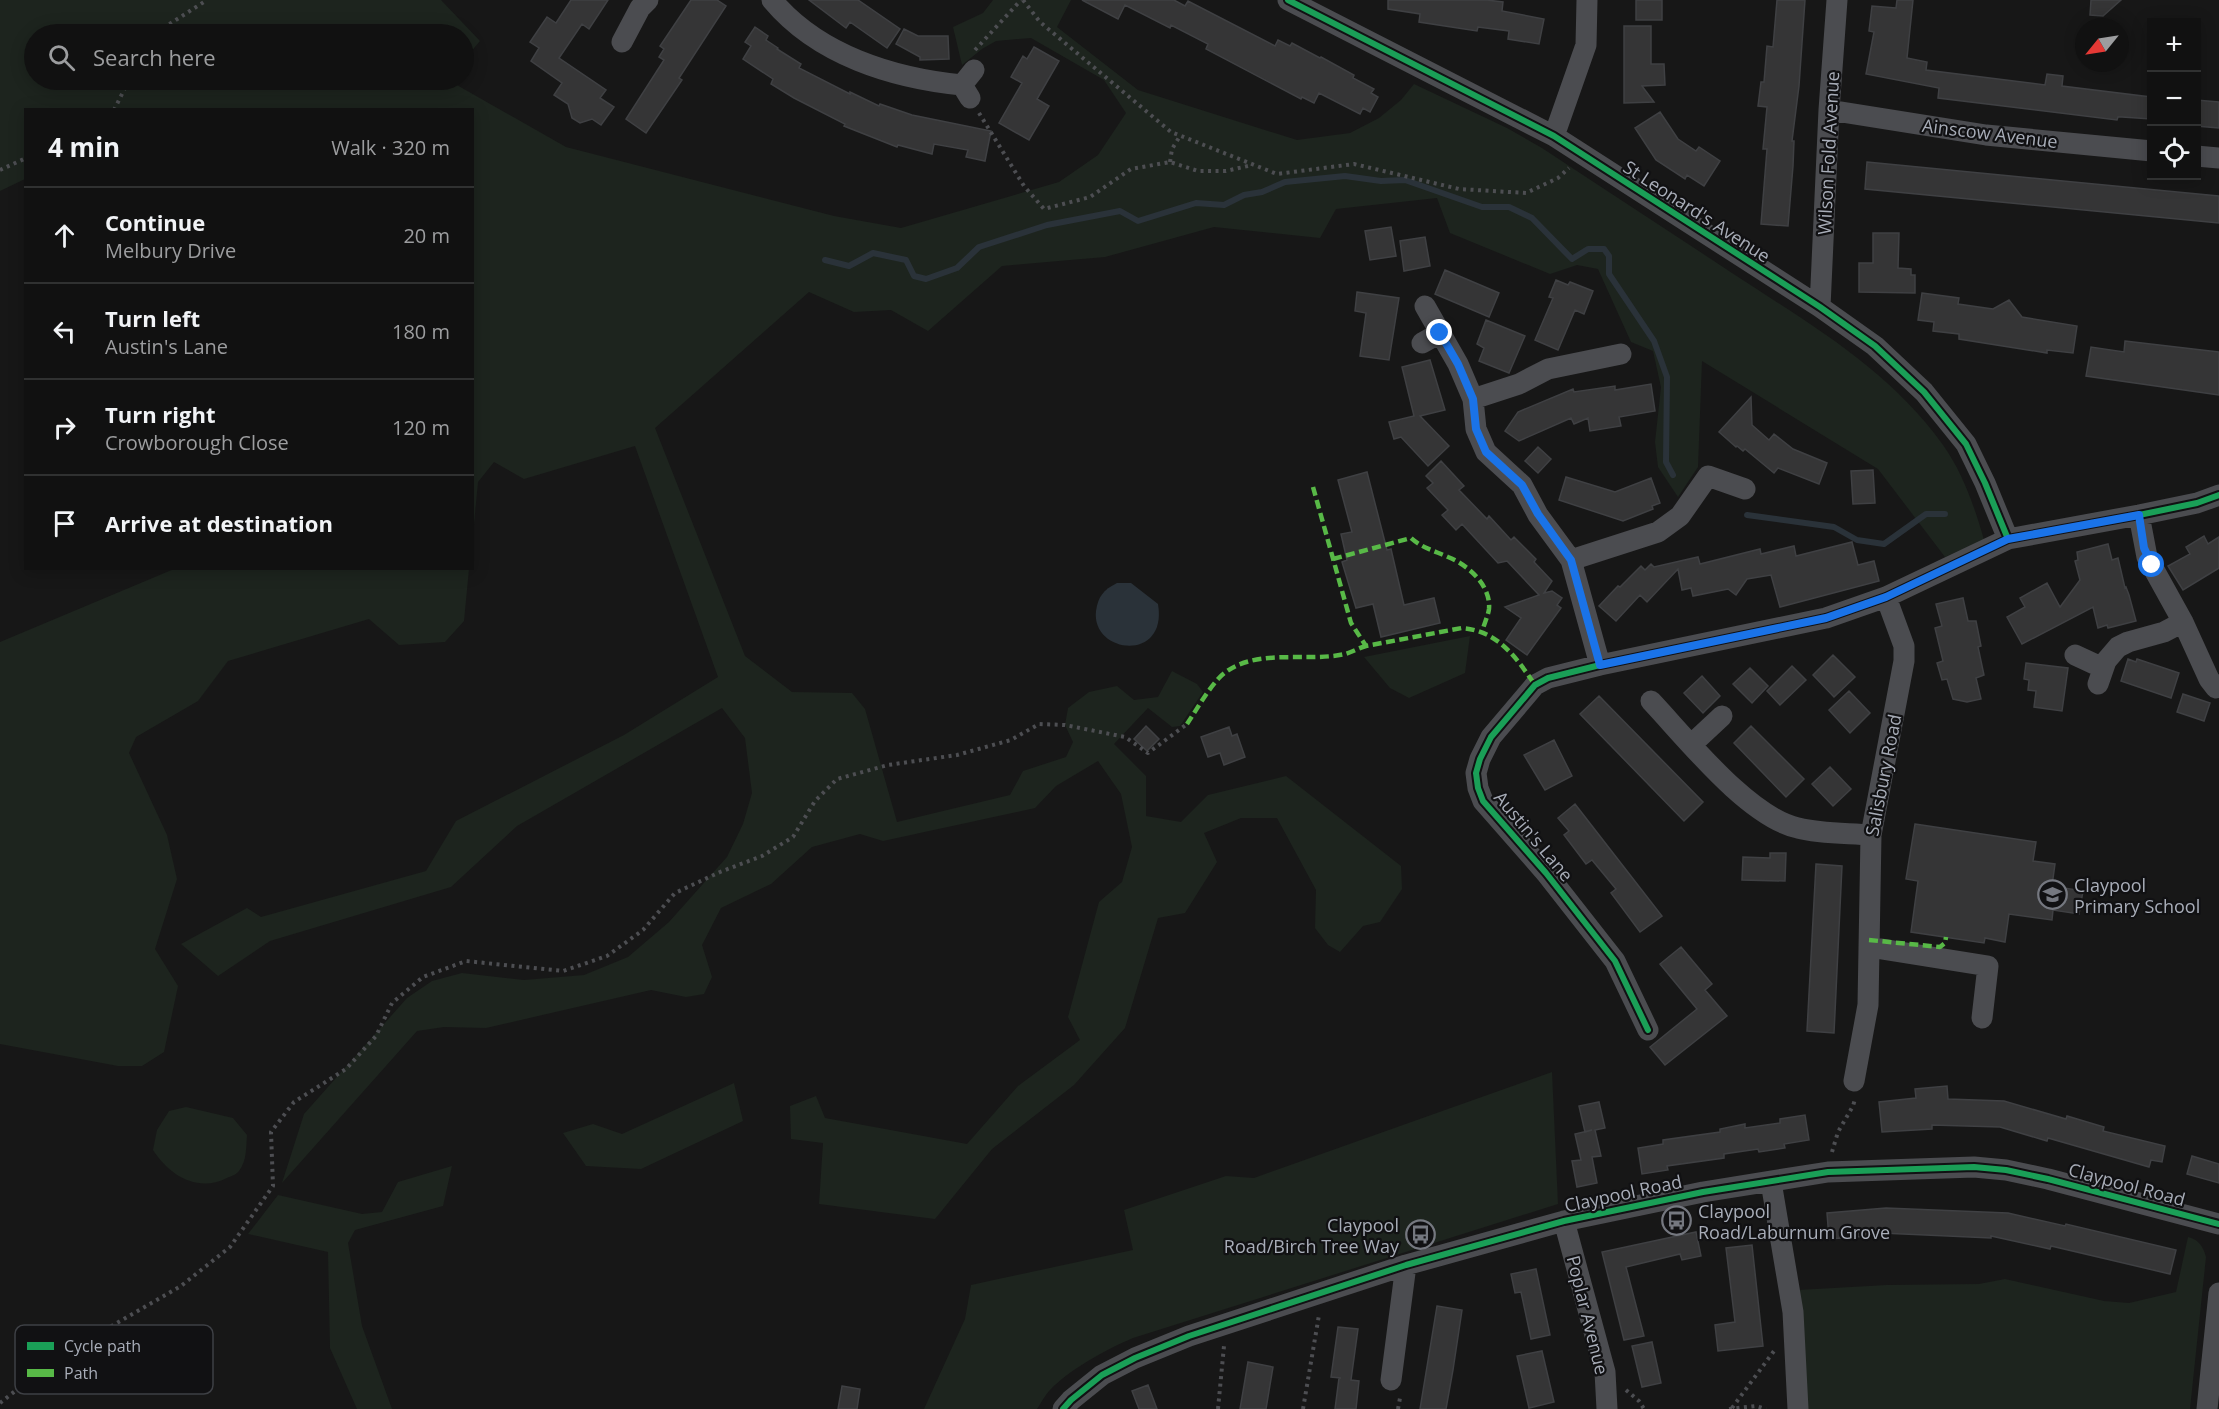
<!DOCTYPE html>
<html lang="en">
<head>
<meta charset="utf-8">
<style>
	body { margin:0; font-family:"Open Sans",sans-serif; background:#1e1f1f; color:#f1f3f6 }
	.controls { position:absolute; right:18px; top:18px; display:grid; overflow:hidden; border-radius:0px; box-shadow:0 3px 15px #0003 }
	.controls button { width:54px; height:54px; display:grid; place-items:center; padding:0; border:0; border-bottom:2px solid #303131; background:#111; color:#f1f3f6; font:30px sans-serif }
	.compass { position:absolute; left:2075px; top:18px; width:54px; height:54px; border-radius:50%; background:#111; box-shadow:0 3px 15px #0003; rotate:240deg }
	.stop { position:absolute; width:18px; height:18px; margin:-14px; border:4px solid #1a73e8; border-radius:50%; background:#fff }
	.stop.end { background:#1a73e8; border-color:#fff; box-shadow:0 2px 6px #0008 }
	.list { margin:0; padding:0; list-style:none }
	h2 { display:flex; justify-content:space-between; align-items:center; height:78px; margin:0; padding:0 24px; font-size:26px }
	h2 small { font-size:20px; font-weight:400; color:#9c9d9f }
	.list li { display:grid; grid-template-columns:39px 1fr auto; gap:18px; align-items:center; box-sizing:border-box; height:96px; padding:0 24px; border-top:2px solid #303131 }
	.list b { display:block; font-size:22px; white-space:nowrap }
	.list p { margin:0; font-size:20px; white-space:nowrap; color:#9c9d9f }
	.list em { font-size:20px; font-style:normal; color:#9c9d9f }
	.icon { flex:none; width:33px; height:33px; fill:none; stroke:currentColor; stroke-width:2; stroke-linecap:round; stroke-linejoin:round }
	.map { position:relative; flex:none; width:2219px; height:1409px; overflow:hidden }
	.search { position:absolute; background:#111; box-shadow:0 3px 15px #0003; left:24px; top:24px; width:450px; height:66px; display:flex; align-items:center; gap:15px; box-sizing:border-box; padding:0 21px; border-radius:33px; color:#9c9d9f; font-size:22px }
	.panel { position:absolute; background:#111; box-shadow:0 3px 15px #0003; left:24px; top:108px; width:450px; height:462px; border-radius:0px }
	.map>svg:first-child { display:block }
	.green { fill:#1d241e }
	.water { fill:#2a3239 }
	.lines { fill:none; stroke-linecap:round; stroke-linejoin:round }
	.stream { stroke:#2a3239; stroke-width:6 }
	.building { fill:#353536; stroke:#3f4043; stroke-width:1.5 }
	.path { stroke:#4d4e52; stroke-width:4; stroke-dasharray:3 4.5; stroke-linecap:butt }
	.minor { stroke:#4b4c50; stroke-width:21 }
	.quiet { stroke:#58b947; stroke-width:4.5; stroke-dasharray:9 4.5; stroke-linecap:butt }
	.cycleway-casing { stroke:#111113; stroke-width:10 }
	.cycleway { stroke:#1a9f57; stroke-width:6 }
	.route { stroke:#1a73e8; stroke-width:8 }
	.labels { text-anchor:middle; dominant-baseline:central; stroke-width:4.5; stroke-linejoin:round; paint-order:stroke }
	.street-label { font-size:18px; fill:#a8adb8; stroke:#111113 }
	.poi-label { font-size:18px; fill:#a8adb8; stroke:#111113; text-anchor:start }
	.key { fill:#111113; stroke:#3e4045; stroke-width:1.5 }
	.key-label { font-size:16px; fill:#a8adb8 }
</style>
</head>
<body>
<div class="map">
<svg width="2219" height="1409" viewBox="0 0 2219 1409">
	<rect width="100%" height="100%" fill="#171717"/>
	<path class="green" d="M0,0H441L480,41L464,60V34H34V80H448L566,147L834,216L901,228L1059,182L1098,155L1126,113L1104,80L1031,38L996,41L982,49L962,65L953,27L983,13L993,0H1071L1057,27L1138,90L1297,140L1350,133L1379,118L1401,100L1414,84L1507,128L1542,148C1605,190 1669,231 1732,273C1808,323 1889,369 1943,445C1963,473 1975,508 1984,540L1945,557L1878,469L1702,361L1698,467L1678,497L1658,467L1655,442L1661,387L1653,351L1631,342L1598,269L1577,265L1550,274L1450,233L1437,198L1336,209L1320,238L1214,227L1105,257L1002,266L928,331L891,310L854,312L809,292L655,428L745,656L792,692L852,693L865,709L897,822L1010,795L1023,771L1066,757L1073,742L1065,725L1068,708L1089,692L1117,686L1134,700L1158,697L1172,671L1197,684L1203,692L1180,726L1172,727L1148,708L1114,744L1146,776V816L1181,822L1208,795L1286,776L1401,866L1402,889L1380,922L1363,926L1340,952L1328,945L1315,928L1316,890L1277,818H1241L1204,833L1217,862L1185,913L1158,918L1125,1028L1074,1085L992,1149L935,1219L819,1204L823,1143L791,1139L790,1106L816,1096L825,1118L967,1144L1018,1086L1080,1040L1068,1017L1099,902L1122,882L1132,847L1121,794L1098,761L1056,786L1035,808L883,841L860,834L812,847L771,884L721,908L702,945L712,977L704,994L686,997L651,990L486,1028L444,1027L417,1031L282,1183L304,1114L407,998L432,981L462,973L524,980L584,975L628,957L669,922L727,857L743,824L752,793L745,738L722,708L517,826L451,887L270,941L218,976L181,944L247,908L261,917L426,871L456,821L624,735L718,677L635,446L524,479L494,462L478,482L473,535L472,110H26L25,179L0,191Z
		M174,569H469L464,621L445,642L399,645L369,619L228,661L198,701L136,737L129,753L167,835L177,879L155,949L178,986L164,1052L142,1066H118L0,1044V642Z
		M1470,636L1465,673L1409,698L1390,688L1364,657Z
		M1552,1072L1558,1204L1133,1338C1107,1349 1070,1369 1050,1390C1045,1395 1041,1403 1037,1409H924L965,1319L971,1285L1133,1250L1124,1210L1226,1176L1254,1178Z
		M734,1083L743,1121L641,1169L586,1166L563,1133L593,1124L622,1134Z
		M186,1107L233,1118L247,1135C246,1147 247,1161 239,1171C236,1175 231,1176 227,1178C197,1193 169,1175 153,1150L157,1130L169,1111Z
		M452,1166L443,1206L355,1230L348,1243L362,1326L392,1409H357L330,1348L328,1252L248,1234L278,1195L362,1214L382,1212L398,1182Z
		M2188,1237C2199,1240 2203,1246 2206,1257L2190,1409H1804L1798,1290L1887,1285L1979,1284L2005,1279L2104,1301L2129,1303L2176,1292Z"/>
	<path class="water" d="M1117,583H1131L1158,604C1168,663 1091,654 1096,611C1098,597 1103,590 1117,583Z"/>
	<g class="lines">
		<path class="stream" d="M825,260L849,266L873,253L906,260L914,276L926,279L957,268L979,247L1047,225L1120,211L1138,221L1196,203L1224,205L1244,195L1262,192L1285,182L1345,176L1381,181L1405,180L1482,207H1509L1532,218L1572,259L1588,249H1604L1609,256V274L1654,341L1667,377L1666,462L1673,475
			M1747,515L1834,527L1857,540L1884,544L1926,514H1945"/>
	</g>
	<path class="building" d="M571,0H608L589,29L582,24L559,58L606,90L600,98L614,107L601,125L592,119L580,123L572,118L568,104L554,95L562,83L531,61L539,48L530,42L547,17L556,23Z
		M691,0H717L726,6L679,78L682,80L646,133L626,119L664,60L659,57L664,49L660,46Z
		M809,0H858L900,29L887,48L850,22L846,28Z
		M1082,0H1174L1185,6L1188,1L1275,46L1278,40L1290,46L1292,43L1320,58L1321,57L1354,75L1353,78L1374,89L1371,93L1378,97L1370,112L1363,108L1360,114L1319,93L1314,103L1302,97L1301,99L1206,49L1208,44L1171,25L1170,28L1125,5L1118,19Z
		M1388,0H1487L1503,2L1502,11L1544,19L1539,44L1508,39L1509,31L1478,27L1477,31L1419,22L1420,14L1388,9Z
		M1636,0H1662V20H1636Z
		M1777,0H1805L1799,86L1792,141H1794L1793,166L1788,226L1761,224L1767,149H1763L1767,107L1758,106L1761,82H1764L1767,46L1773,47Z
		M1897,0H1913L1907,58L1927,62L1926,70L2045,85L2047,74L2063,76L2062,86L2151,97V119L2122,117H2118L2117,120L1938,98L1939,88L1866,74L1874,32L1869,31L1872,6L1896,8Z
		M2091,0H2121L2103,16L2090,15Z
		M1624,26H1651V64H1664L1665,85L1642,86L1654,102L1624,103Z
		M755,27L768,36L766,40L778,48L777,49L801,64L799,68L850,94V92L879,106L880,104L912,115L991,131L985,161L966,157L968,150L934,144L932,154L898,145L897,147L844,126L845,124L794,98L771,84L773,79L743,59L751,46L745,42Z
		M904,29L918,36H948L949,59L920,60V57L896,44Z
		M1034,47L1059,61L1037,99L1049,106L1029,140L999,123L1022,83L1011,77L1023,56L1027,59Z
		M2196,100L2219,102V128L2196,126Z
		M1660,112L1678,139L1696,151L1699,147L1720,161L1704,186L1687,175L1685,179L1656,160L1635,128Z
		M1867,162L2219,196V223L1865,189Z
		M1391,227L1396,256L1370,260L1365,231Z
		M1873,233H1899L1898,268L1911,269V275H1915V293L1859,292V263H1873Z
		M1425,237L1430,266L1404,271L1400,241Z
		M1445,270L1499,293L1489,317L1435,294Z
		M1556,280L1568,285L1570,282L1593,291L1584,314L1575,310L1558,350L1535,340L1553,298L1549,297Z
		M1357,292L1399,298L1389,360L1360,356L1366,313L1355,311Z
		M1922,293L1959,298L1958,304L1993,309L2009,300L2022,317L2077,326L2073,353L2047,350V353L1959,339V334L1933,331L1934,322L1918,320Z
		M1486,320L1525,336L1509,373L1479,361L1484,348L1477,344Z
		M2125,341L2219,352V395L2086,376L2091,347L2124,352Z
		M1430,360L1445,410L1420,416L1449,446L1428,466L1401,437L1394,439L1389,422L1414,416L1402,367Z
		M1651,384L1655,411L1619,417L1621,426L1590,431L1588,418L1574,424L1571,418L1519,441L1505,431L1518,412L1573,389L1574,392L1615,386V390Z
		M1751,397L1752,425L1769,440L1774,434L1793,449L1827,463L1819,484L1778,468L1774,473L1745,449L1743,451L1737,446L1736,447L1719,432Z
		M1538,447L1551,459L1538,473L1525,461Z
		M1441,461L1464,486L1459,490L1487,519L1489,516L1511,540L1514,537L1536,559L1534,562L1552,581L1544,593L1552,591L1562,598L1557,605L1561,608L1527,655L1506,640L1521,618L1505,607L1539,595L1507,561L1498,563L1462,524L1456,530L1442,515L1448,510L1427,488L1433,483L1426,476Z
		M1873,470L1875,503L1853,504L1851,471Z
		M1367,472L1387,550L1391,549L1404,605L1434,598L1440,623L1381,637L1373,604L1356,608L1342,562L1347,560L1341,534L1352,532L1338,480Z
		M1566,477L1615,492L1651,478L1660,503L1652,506L1653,509L1623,521L1559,500Z
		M2204,536L2208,544L2219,537V568L2183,590L2168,566L2190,554L2186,547Z
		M1852,542L1858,565L1874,561L1879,581L1780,607L1771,575L1747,579L1736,595L1728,589L1693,596L1691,588L1682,590L1678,569L1647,602L1640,595L1616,621L1599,606L1618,586L1620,587L1641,566L1645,570L1651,564L1654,567L1698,557L1700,564L1760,549L1761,554L1794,546L1796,556Z
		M2108,544L2112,560L2118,558L2125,588L2126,587L2129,595L2136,621L2108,628L2107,625L2098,628L2093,607L2022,644L2007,617L2025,607L2020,598L2047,583L2060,607L2080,580L2075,561L2078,560L2077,552Z
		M1963,598L1968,621H1976L1981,646L1978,647L1984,675L1976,678L1981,699L1967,702L1953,699L1947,679L1942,680L1937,663L1943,661L1935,628L1942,626L1936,604Z
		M1833,655L1855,677L1834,697L1813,675Z
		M2128,659L2136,662L2137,659L2179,673L2171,698L2121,681Z
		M2026,663L2068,668L2062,711L2034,707L2036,691L2028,690L2029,680L2024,679Z
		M1792,666L1806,680L1780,705L1767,691Z
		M1750,668L1768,686L1752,703L1733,684Z
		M1702,676L1720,696L1703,713L1684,693Z
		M1849,691L1870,713L1850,733L1829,710Z
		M2183,694L2210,703L2204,721L2177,712Z
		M1599,696L1703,802L1684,821L1580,714Z
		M1146,726L1159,739L1147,751L1134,739Z
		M1751,726L1804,779L1786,797L1734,743Z
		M1229,727L1232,736L1237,734L1245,757L1224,765L1220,753L1208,757L1201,737Z
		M1554,740L1572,776L1545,790L1524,755Z
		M1830,767L1851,789L1833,806L1812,784Z
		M1575,804L1662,916L1640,932L1611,893L1616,889L1592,860L1586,864L1564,835L1569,831L1558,818Z
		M1915,824L2036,842L2033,861L2055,864L2052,886L2083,891L2079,914L2053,910L2052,920L2009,914L2005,942L1985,938L1984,943L1911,932L1918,881L1906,879Z
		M1770,853H1786L1785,881L1742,880L1743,857L1770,858Z
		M1816,864L1842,866L1834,1033L1807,1031Z
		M1681,947L1712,984L1705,990L1727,1016L1665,1065L1650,1047L1697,1009L1660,964Z
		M1947,1086L1948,1099L2004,1101L2066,1119L2067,1116L2104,1127L2103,1131L2165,1146L2162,1162L2151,1160L2149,1167L2048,1138L2047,1141L2000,1127L1932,1125V1129L1882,1132L1879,1102L1916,1098L1915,1089Z
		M1599,1102L1605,1128L1595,1130L1601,1156L1592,1157L1597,1183L1577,1187L1572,1161L1581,1160L1575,1134L1592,1130L1585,1132L1579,1106Z
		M1805,1115L1809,1140L1784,1144L1785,1148L1759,1152L1758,1149L1724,1154V1158L1667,1166L1668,1170L1642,1174L1638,1148L1663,1144V1140L1720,1132V1129L1745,1124V1128L1780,1123V1119Z
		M2192,1156L2219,1164V1183L2187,1174Z
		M1886,1208L2008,1213L2065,1226L2066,1224L2176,1250L2170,1274L2051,1246L2050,1249L1991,1236V1238L1881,1233V1235L1829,1239L1827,1213Z
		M1696,1232L1701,1256L1682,1260L1680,1254L1626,1267L1644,1336L1624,1340L1602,1252Z
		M1752,1245L1763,1346L1718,1351L1715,1325L1735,1322L1726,1248Z
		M1536,1269L1550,1335L1531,1339L1521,1292L1515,1293L1511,1274Z
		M1437,1306L1462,1310L1453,1370L1446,1409H1420Z
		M1338,1327L1358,1329L1351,1380L1359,1381L1356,1409H1335L1339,1378H1341L1331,1377Z
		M1652,1342L1661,1383L1642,1387L1632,1346Z
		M1542,1351L1554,1402L1529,1408L1517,1356Z
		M1248,1362L1273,1367L1266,1409H1240Z
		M1148,1385L1157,1409H1139L1132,1391Z
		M842,1386L860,1389L857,1409H838Z"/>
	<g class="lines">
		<path class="path" d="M1023,0L1040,22L1171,132L1277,174L1354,164L1459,189L1526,193L1558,178L1569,168
			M158,34L168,25L207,0
			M975,50L1021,0
			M114,110L129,80
			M979,113L1024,186L1044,209L1090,197L1131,169L1170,162L1198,171H1226L1252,165
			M1170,162L1172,149L1180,136
			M0,170L26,158
			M1832,1152L1838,1132L1853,1106L1855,1099
			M1626,1390L1639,1401L1644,1409
			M0,1403L58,1357L181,1286L230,1247L273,1186L271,1132L294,1102L346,1069L376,1036L392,1003L423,977L466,961L563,971L607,956L643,930L675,893L720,872L762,856L793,837L815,801L837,779L888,765L957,755L1011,740L1039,724L1065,725L1125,737L1148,753L1187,724
			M1732,1408L1774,1351
			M1218,1409L1224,1346
			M1303,1409L1319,1315
			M1398,1409L1400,1398
			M1729,1409L1756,1406L1766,1409"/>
		<path class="minor" d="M772,0C818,55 892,78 962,85
			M1288,0L1554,136L1820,307L1875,346L1924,392L1966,444L1985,483L2008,539
			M622,42L640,8L648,0
			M970,98L962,85L974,70
			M1829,110L1986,135L2152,151
			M1554,136L1586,45L1587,0
			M2196,156L2219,158
			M1425,306L1458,364L1473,399L1476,429L1486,452L1522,485L1538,515L1571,560L1600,665
			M1820,307L1829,110L1837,0
			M1422,343L1440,333
			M1473,399L1519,384L1548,369L1621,354
			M2139,515L2147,557L2183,622L2209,679L2216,688
			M1571,560L1658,532L1680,516L1708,476L1745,489
			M2075,655L2103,668
			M2098,684L2106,661L2118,647L2128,642L2164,632L2183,622
			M1651,701C1686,738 1748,817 1798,828C1821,834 1847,833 1871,835
			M1692,744L1722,716
			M1869,947L1988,966L1982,1018
			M1648,1030L1615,961L1546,873L1483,801L1478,788L1476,773L1480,759L1491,737L1535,685L1548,678L1600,665L1826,618L1886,597L2008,539L2139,515L2197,503L2219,495
			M1854,1081L1868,1005L1871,835L1904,661V646L1886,597
			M1771,1182L1793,1312L1798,1409
			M1564,1221L1605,1372L1607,1409
			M1391,1380L1406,1265
			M1063,1409L1071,1400L1102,1375L1135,1358L1189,1336L1406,1265L1564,1221L1703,1192L1828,1172L1974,1167L2006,1170L2048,1179L2219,1224
			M2207,1409L2219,1293"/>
		<path class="quiet" d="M1313,487L1351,623L1366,646L1462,628C1498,631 1516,657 1535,685
			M1333,559L1411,538C1422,548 1435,551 1448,557C1468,565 1491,585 1489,609C1488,616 1484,624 1482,632
			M1187,724C1197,709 1207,691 1219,678C1250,646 1306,663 1345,654C1352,652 1359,648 1366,646
			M1869,940L1940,947L1945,943L1946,937"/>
		<defs>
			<path id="cycleway" d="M1288,0L1554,136L1820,307L1875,346L1924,392L1966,444L1985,483L2008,539
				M1648,1030L1615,961L1546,873L1483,801L1478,788L1476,773L1480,759L1491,737L1535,685L1548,678L1600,665L1826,618L1886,597L2008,539L2139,515L2197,503L2219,495
				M1063,1409L1071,1400L1102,1375L1135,1358L1189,1336L1406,1265L1564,1221L1703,1192L1828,1172L1974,1167L2006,1170L2048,1179L2219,1224"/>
		</defs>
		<use href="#cycleway" class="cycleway-casing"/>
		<use href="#cycleway" class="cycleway"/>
	</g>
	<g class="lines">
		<path class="route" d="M1440,333L1458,364L1473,399L1476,429L1486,452L1522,485L1538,514L1571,560L1600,665L1826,618L1886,597L2008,539L2139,515L2144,548L2152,565"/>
	</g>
	<defs>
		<symbol id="school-ring" viewBox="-11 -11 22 22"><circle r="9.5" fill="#111113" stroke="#757880" stroke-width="1.5"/><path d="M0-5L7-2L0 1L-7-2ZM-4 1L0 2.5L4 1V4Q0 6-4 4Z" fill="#757880"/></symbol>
		<symbol id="bus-ring" viewBox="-11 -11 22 22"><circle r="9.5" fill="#111113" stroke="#757880" stroke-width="1.5"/><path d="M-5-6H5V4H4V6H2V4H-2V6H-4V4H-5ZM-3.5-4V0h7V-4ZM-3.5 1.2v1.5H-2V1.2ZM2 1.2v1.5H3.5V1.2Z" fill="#757880"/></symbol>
	</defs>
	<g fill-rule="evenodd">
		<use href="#school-ring" x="2036" y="878" width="33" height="33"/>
		<use href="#bus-ring" x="1660" y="1204" width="33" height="33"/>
		<use href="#bus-ring" x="1404" y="1218" width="33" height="33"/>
	</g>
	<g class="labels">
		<g class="street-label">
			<text transform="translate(1990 133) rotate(7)">Ainscow Avenue</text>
			<text transform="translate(1828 153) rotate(-87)">Wilson Fold Avenue</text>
			<text transform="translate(1697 211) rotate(33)">St Leonard's Avenue</text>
			<text transform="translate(1883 775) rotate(-79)">Salisbury Road</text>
			<text transform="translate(1534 836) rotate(50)">Austin's Lane</text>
			<text transform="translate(2127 1184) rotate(15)">Claypool Road</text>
			<text transform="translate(1623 1193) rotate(-12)">Claypool Road</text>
			<text transform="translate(1588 1315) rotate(76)">Poplar Avenue</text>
		</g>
		<g class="poi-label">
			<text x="2074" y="885">Claypool<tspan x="2074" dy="21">Primary School</tspan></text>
			<text x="1698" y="1211">Claypool<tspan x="1698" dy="21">Road/Laburnum Grove</tspan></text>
			<text x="1399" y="1225" text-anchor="end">Claypool<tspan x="1399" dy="21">Road/Birch Tree Way</tspan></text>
		</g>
	</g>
	<rect x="15" y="1325" width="198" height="69" rx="9" class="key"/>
	<rect x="27" y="1342" width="27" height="8" fill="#1a9f57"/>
	<rect x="27" y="1369" width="27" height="8" fill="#58b947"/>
	<g class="key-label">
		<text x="64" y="1352">Cycle path</text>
		<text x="64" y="1379">Path</text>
	</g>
</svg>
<div class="controls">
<button>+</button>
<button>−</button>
<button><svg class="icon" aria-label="locate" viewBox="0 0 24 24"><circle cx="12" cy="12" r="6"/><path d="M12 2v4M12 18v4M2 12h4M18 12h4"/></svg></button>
</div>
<svg class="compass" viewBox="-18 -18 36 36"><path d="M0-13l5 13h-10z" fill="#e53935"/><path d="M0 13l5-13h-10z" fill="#9c9d9f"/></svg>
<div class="stop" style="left:2152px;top:565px"></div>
<div class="stop end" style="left:1440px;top:333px"></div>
<div class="search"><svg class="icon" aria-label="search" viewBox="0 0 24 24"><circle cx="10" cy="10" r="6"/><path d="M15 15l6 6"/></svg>Search here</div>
<section class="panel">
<h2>4 min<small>Walk · 320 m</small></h2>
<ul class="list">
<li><svg class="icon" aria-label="ahead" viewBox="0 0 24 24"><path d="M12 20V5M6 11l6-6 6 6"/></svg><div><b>Continue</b><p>Melbury Drive</p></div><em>20 m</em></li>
<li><svg class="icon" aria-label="left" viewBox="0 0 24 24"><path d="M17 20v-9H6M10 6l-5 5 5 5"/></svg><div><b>Turn left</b><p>Austin's Lane</p></div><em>180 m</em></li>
<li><svg class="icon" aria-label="right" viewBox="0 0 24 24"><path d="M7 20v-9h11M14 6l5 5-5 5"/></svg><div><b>Turn right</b><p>Crowborough Close</p></div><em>120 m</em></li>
<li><svg class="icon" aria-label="arrive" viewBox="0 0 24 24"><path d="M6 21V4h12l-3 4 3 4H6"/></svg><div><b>Arrive at destination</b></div></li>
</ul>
</section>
</div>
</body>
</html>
